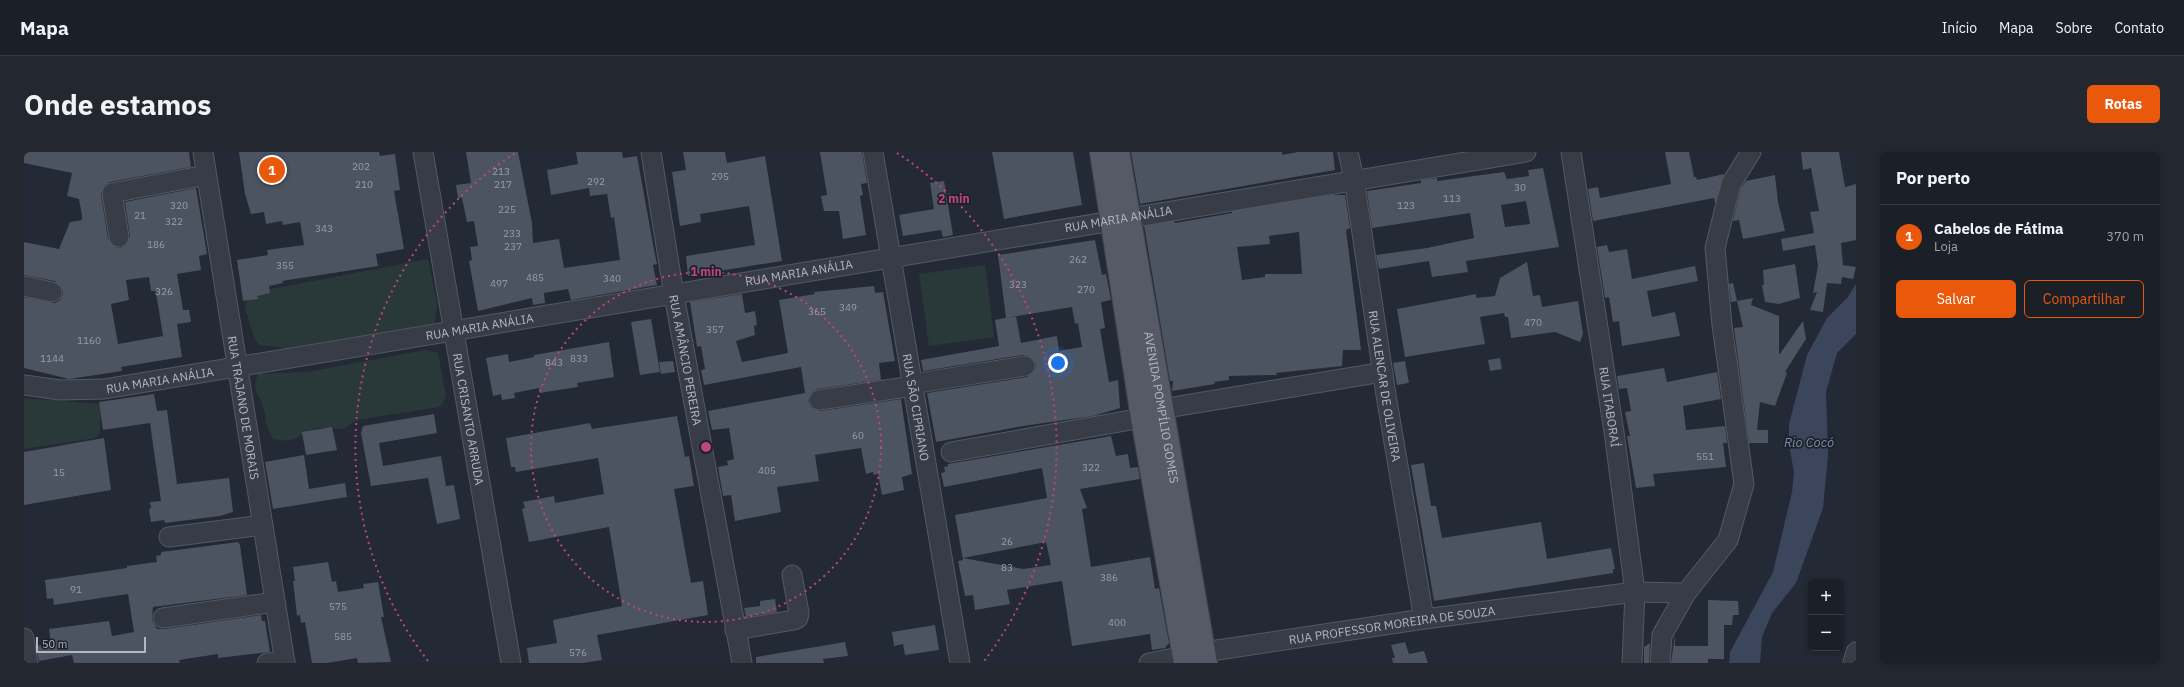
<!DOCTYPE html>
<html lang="pt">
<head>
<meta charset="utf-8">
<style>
	body { margin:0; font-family:"IBM Plex Sans",sans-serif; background:#232730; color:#f1f3f6 }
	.controls { position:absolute; right:12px; bottom:12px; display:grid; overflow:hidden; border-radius:6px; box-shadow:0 2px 6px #0003 }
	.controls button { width:36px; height:36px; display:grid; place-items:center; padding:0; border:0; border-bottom:1px solid #383d45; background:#1a1f28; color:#f1f3f6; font:20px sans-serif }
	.scale { position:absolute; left:12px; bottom:10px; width:110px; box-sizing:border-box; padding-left:4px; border:2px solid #b1b6c2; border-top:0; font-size:11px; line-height:14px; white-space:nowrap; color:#b1b6c2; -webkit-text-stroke:3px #1c212b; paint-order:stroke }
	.you { position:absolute; left:1034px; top:211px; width:14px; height:14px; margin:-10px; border:3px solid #fff; border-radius:50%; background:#1a73e8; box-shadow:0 0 0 6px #1a73e833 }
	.badge { display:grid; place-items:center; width:26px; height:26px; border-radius:50%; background:#ea580c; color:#fff; font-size:13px; font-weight:700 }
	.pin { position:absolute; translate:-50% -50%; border:2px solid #fff; box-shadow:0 1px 4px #0006 }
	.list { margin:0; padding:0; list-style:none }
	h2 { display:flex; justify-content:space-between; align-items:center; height:52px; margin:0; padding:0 16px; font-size:17px }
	h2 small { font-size:13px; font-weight:400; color:#9fa2a8 }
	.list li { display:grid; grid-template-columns:26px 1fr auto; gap:12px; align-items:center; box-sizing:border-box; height:64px; padding:0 16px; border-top:1px solid #383d45 }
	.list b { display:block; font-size:15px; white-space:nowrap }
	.list p { margin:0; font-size:13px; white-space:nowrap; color:#9fa2a8 }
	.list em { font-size:13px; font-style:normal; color:#9fa2a8 }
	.actions { display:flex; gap:8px; padding:12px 16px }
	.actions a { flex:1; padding:9px 0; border:1px solid #ea580c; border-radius:6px; text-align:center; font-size:14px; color:#ea580c }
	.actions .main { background:#ea580c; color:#fff }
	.map { position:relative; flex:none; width:1832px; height:511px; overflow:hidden; border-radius:6px }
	header { display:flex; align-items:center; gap:24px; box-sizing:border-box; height:56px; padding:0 20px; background:#1a1f28; border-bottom:1px solid #383d45 }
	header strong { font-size:19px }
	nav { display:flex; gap:22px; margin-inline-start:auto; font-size:14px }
	.intro { display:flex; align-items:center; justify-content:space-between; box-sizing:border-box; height:96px; padding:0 24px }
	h1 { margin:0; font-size:28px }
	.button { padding:10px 18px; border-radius:6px; background:#ea580c; color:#fff; font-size:14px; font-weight:700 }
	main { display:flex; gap:24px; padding:0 24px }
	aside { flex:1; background:#1a1f28; border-radius:6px; box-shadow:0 2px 6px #0003 }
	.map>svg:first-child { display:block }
	.green { fill:#29393a }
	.water { fill:#3b465c }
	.building { fill:#4c5361; fill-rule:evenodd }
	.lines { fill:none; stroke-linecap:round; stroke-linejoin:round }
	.minor-casing { stroke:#545964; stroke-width:21 }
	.major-casing { stroke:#40454f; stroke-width:24 }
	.minor { stroke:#373c46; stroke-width:19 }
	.major { stroke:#555a66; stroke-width:22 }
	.ring { fill:none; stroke:#bd477a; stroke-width:2; stroke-dasharray:2 4 }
	.labels { text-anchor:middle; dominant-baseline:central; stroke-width:3.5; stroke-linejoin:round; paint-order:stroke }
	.number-label { font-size:10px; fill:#989daa }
	.street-label { font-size:12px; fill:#b1b6c2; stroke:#1c212b }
	.water-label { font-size:13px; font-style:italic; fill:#7d8ba7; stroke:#1c212b }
	.centre { fill:#bd477a; stroke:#1c212b; stroke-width:2 }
	.ring-label { font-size:12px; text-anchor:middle; font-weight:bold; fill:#bd477a; stroke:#1c212b; stroke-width:3.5; stroke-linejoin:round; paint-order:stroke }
</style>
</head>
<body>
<header>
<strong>Mapa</strong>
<nav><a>Início</a><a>Mapa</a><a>Sobre</a><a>Contato</a></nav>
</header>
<div class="intro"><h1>Onde estamos</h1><a class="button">Rotas</a></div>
<main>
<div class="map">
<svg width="1832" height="511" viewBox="0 0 1832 511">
	<rect width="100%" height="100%" fill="#232935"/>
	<path class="green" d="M404,107L413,152L411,171L261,196L236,193L230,186L221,155L226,141Z
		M961,113L970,185L905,194L895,122Z
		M401,198L414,201L422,244L416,255L333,268L319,277L293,276L265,289L249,287C241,272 243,272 240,257C236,241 226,240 234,222L283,220Z
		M0,246L77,252L76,280L72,286L0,297Z"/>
	<path class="water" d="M1832,132V182L1813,201L1802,240L1804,304L1799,356L1772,431L1748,461L1738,485L1736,511H1705L1706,500L1749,420L1768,340L1770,320L1765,293V272L1783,203L1803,166L1823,146Z"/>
	<path class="building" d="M0,0H165L167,15L86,30L81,33L77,42L84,87L91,95L96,96L102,93L106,84L101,50L172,36L183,102L175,104L177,118L153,122L159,158H165L167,170L153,172L158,205L97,215L98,219L45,227L0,216V145L31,151L36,148L39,142L38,136L31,129L0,123V90L35,97L46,70L58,68V64L55,47L43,44L48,21L0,11ZM125,125L127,139H131L133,147L139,184L94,192L87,152L105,148L102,128Z
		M215,0H355L356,4L371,2L376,38L370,39L380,97L352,102L354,114L258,129L259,131L245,134L246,141L233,144L234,147L219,149L213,108L244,103L243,98L280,93L276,70L259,73L258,69L242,72L240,60L227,62L221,42Z
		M442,0H494L508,71L509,91L535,87L540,116L596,108L590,65L587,66L583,42L566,44L565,36L527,43L523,18L554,12L552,0H598L599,6L613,4L631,103L633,112L629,113L633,133L547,148L544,137L520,141L521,151L509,153L508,146L454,159L445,109L448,108L446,95L454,94L450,69L443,70L438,46H434L432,33L447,31Z
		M659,0H701L703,11L741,4L758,109L664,124L662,104L731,93L725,54L676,62L677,70L656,74L648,20L662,18Z
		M796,0H838L843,31L837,32L839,43L836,44L842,83L819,87L815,59H800L797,44L803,43Z
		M968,0H1049L1058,53L980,67Z
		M1107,0H1258V3L1274,0H1309L1311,18L1116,52Z
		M1641,0H1665L1670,25H1672L1673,28L1700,22L1691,52L1690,46L1569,69L1564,37L1574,35L1576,46L1647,32Z
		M1777,0H1815L1821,35L1832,32V88L1817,91L1819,113L1832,115L1829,127L1818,125L1817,132L1803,131L1799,160L1786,158L1793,140L1789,141L1794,114L1791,93L1759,99L1757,87L1790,81L1786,60L1795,59L1787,16L1779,18Z
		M1519,16L1535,95L1442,109L1444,120L1408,125L1405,109L1355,117L1352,103L1403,96L1450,86L1446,61L1348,76L1343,39L1397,31V28L1413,26V29L1480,20L1483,27L1505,24L1504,18ZM1502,49L1506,72L1481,75L1477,53Z
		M1751,23L1754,50L1761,79L1719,87L1715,68L1709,69L1717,36L1722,29Z
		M920,29L929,83L919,85L917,78L879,84L875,63L910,57L906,31Z
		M1307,43H1321L1326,76L1322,78L1337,198H1319L1318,214L1252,221L1253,223L1205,224V228L1190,230L1191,232L1148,239L1149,229H1146L1120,73L1150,68L1151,71L1208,61V59ZM1275,80L1278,122H1241V125L1218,128L1213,95L1246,92L1245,84Z
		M1071,88L1078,123L1082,122L1087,148L1077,150L1081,176L1076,177L1085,230L1094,228L1096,256L1069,264L999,274L912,290L903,241L1003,225L1011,218L1012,212L1005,204L999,203L899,219L897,208L975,194L971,168L992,164L997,191L1033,184L1035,199L1058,195L1054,171L1051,172L1048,155L982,166L974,103Z
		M1583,93L1585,100L1603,97L1608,127L1671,114L1674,129L1623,139L1628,165L1651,160L1656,184L1598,194L1595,169L1589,170L1585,145L1581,146L1573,95Z
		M1503,110L1509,144L1516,143L1518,155L1554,149L1559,182L1556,190L1531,180L1487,186L1484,165H1481L1480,161L1456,165L1461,192L1381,205L1373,157L1452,142V146L1471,144L1476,126Z
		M1771,112L1776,146L1755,152L1741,150L1738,133H1740L1739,118Z
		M1709,131L1713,149L1707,150L1705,132Z
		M850,134L851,141L859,140L871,209L855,211L857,228L793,237L788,240L784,249L787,255L796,259L877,247L888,322L878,325L880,338L858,343L854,322L850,323L849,320L842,322L837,296L803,301L791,303L795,329L753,335L757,360L711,369L707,343L699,344L694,315L704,313L703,309L710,307L705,276L688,278L684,259L781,241L777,215L680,233L677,218L681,217L677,194L673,195L666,150L718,142L721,161L731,159L733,173L730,174L731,183L712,189L718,210L764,201L755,148L791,142L790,140Z
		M1729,146L1727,153L1755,164V203L1779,169L1782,187L1761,220L1763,221L1751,254L1736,250L1733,278H1744V291H1725L1710,176L1719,175L1713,149Z
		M627,167L636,220L616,223L607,170Z
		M585,190L590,225L553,231L554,235L528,239L516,241L515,236L490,241L491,246L478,248L477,242L469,244L462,206L484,202L485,210L510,205V203Z
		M1476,206L1478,217L1466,219L1464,208Z
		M649,209L651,220L637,222L635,210Z
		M1381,209L1385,231L1373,233L1369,211Z
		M1640,216L1643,230L1693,220L1697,247L1659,254L1662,278L1701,274L1703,291H1699L1702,315L1629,322L1631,334L1612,336L1603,284H1606L1601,260L1607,259L1603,236L1595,237L1593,224Z
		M130,242L133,259L143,258L153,332L205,326L209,360L196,364L141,371L140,368L127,370L125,357L127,356L126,350L137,349L126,271L79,278L75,250Z
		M410,262L413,281L355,291L359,314L417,304L422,334L430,333L436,367L413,372L404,326L347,334L337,281L339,274Z
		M653,264L661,305L665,304L670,334L650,337L667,431L679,429L684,463L573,483L578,508L559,511H505L503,496L533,491L529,468L598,454L585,375L505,390L498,357L501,356L499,350L530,344L531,351L580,342L574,306L492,320L491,315H487L482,286L566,271L568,277Z
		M308,275L313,298L282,303L278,280Z
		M1087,284L1092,304L1104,302L1106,316L1114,315L1116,327L1056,337L1063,356L1058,357L1067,415L1126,405L1131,437L1135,436L1142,475L1145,491L1141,496L1128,498L1126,482L1048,494L1038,429L983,438L986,452L951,458L949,443L941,444L934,409L939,408L931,363L1023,346L1018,316L920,335L917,321L921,320L920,315L924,314V312ZM1022,390L1027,413L999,417L939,406Z
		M80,286L87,338L0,353V300Z
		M280,303L285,337L321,331L323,345L249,357L241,310Z
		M1400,311L1407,354H1412L1418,386L1517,370L1523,407L1587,396L1591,417H1589V421L1410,449L1387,313Z
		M214,390L216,393L223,443L129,455L128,468L133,477H141L237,463L238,469H241L246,500L194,506V502L155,508L156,511H50L48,503L15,509L12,494L27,492L25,477L85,469L88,484L110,480L104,442L30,453L29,446L23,447L21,428L103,416V414L133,410L132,404L137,403V400Z
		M304,410L308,430L312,429L314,440L340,436L339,432L354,430L360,465H357L367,510L334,511L333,506L303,511H288L281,470L277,471L276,463L273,464L269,429H271L269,415Z
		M751,447L753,460L722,465L720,456L736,454V449Z
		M1684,448L1714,449L1715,463H1709L1708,473H1700V507H1684V511H1647L1651,483V494H1684Z
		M911,473L915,498L881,503L879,492L870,494L868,480Z
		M821,490L824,504L799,507L800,511H732V505Z
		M1381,490L1385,502L1400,499L1404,511H1369L1368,506H1371L1367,493Z
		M1626,491L1625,511H1620V495Z"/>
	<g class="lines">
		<defs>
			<g id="minor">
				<path id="s1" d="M179,0L261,511"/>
				<path id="s2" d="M399,0L487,511"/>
				<path id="s3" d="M627,0L650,143L718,511"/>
				<path id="s4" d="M849,0L936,511"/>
				<path id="s5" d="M1324,0L1330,27L1362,243L1400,467"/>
				<path id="s6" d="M1547,0L1590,280L1611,440L1608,511"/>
				<path d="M95,85L88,41L182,23"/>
				<path d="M0,134L28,140"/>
				<path d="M888,232L1001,214"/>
				<path id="s7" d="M0,233L36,238L80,237C554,159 1027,75 1502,0"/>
				<path d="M795,248L889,234"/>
				<path d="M1137,257L1359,220"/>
				<path d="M927,300L1118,266"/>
				<path d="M145,385L239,373"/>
				<path d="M139,466L251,450"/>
				<path d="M711,478L770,468L774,466L775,461L768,423"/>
				<path d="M0,486L4,511"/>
				<path d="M243,511L261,510"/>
				<path id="s8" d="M1125,511L1180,500L1400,467L1611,440L1662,441"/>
				<path d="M1636,511L1638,483L1662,441L1704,388L1720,332L1698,173L1691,96L1707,32L1727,0"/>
				<path d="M1829,511L1832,500"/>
			</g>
			<g id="major">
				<path d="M1077,0L1118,266L1161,511"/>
				<path id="s9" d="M1094,0L1182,511"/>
			</g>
		</defs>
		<use href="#minor" class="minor-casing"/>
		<use href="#major" class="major-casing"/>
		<use href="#minor" class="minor"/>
		<use href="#major" class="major"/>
	</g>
	<g class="ring">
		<circle cx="682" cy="295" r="175"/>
		<path d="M404 509A351 351 0 0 1 491 1M873 1A351 351 0 0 1 960 509"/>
	</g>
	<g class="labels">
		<g class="number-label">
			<text x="337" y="14">202</text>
			<text x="477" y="19">213</text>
			<text x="696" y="24">295</text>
			<text x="572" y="29">292</text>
			<text x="340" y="32">210</text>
			<text x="479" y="32">217</text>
			<text x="1496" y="35">30</text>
			<text x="1428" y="46">113</text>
			<text x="155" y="53">320</text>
			<text x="1382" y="53">123</text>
			<text x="483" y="57">225</text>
			<text x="116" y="63">21</text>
			<text x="150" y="69">322</text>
			<text x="300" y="76">343</text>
			<text x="488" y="81">233</text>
			<text x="132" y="92">186</text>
			<text x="489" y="94">237</text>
			<text x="1054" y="107">262</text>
			<text x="261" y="113">355</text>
			<text x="511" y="125">485</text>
			<text x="588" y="126">340</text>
			<text x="475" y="131">497</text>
			<text x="994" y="132">323</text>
			<text x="1062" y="137">270</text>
			<text x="140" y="139">326</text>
			<text x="824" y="155">349</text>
			<text x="793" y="159">365</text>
			<text x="1509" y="170">470</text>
			<text x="691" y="177">357</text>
			<text x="65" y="188">1160</text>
			<text x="28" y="206">1144</text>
			<text x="555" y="206">833</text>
			<text x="530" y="210">843</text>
			<text x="834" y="283">60</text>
			<text x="1681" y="304">551</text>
			<text x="1067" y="315">322</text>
			<text x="743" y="318">405</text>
			<text x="35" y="320">15</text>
			<text x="983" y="389">26</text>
			<text x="983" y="415">83</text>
			<text x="1085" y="425">386</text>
			<text x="52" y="437">91</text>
			<text x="314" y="454">575</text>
			<text x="1093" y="470">400</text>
			<text x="319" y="484">585</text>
			<text x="554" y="500">576</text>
		</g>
		<g class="street-label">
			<text stroke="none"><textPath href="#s7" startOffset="1109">RUA MARIA ANÁLIA</textPath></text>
			<text stroke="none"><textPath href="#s7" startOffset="785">RUA MARIA ANÁLIA</textPath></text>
			<text stroke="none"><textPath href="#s7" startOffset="461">RUA MARIA ANÁLIA</textPath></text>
			<text stroke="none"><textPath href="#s3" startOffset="211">RUA AMÂNCIO PEREIRA</textPath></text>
			<text stroke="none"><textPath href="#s7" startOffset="137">RUA MARIA ANÁLIA</textPath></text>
			<text stroke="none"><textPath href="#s5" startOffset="237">RUA ALENCAR DE OLIVEIRA</textPath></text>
			<text stroke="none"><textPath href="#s6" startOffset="258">RUA ITABORAÍ</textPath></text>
			<text stroke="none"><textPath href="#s1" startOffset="259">RUA TRAJANO DE MORAIS</textPath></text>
			<text stroke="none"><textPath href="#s4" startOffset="259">RUA SÃO CIPRIANO</textPath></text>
			<text stroke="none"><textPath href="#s9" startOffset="259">AVENIDA POMPÍLIO GOMES</textPath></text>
			<text stroke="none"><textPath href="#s2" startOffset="271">RUA CRISANTO ARRUDA</textPath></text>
			<text stroke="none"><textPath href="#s8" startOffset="246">RUA PROFESSOR MOREIRA DE SOUZA</textPath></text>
		</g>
		<g class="water-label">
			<text x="1785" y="290">Rio Cocó</text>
		</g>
	</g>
	<circle cx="682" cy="295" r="6" class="centre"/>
	<g class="ring-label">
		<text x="930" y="51">2 min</text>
		<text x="682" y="124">1 min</text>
	</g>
</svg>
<div class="controls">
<button>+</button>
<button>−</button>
</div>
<div class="scale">50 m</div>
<div class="you"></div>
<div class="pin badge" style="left:248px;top:18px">1</div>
</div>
<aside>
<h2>Por perto<small></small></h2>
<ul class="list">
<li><span class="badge">1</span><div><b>Cabelos de Fátima</b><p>Loja</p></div><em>370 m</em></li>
</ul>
<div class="actions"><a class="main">Salvar</a><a>Compartilhar</a></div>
</aside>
</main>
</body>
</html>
